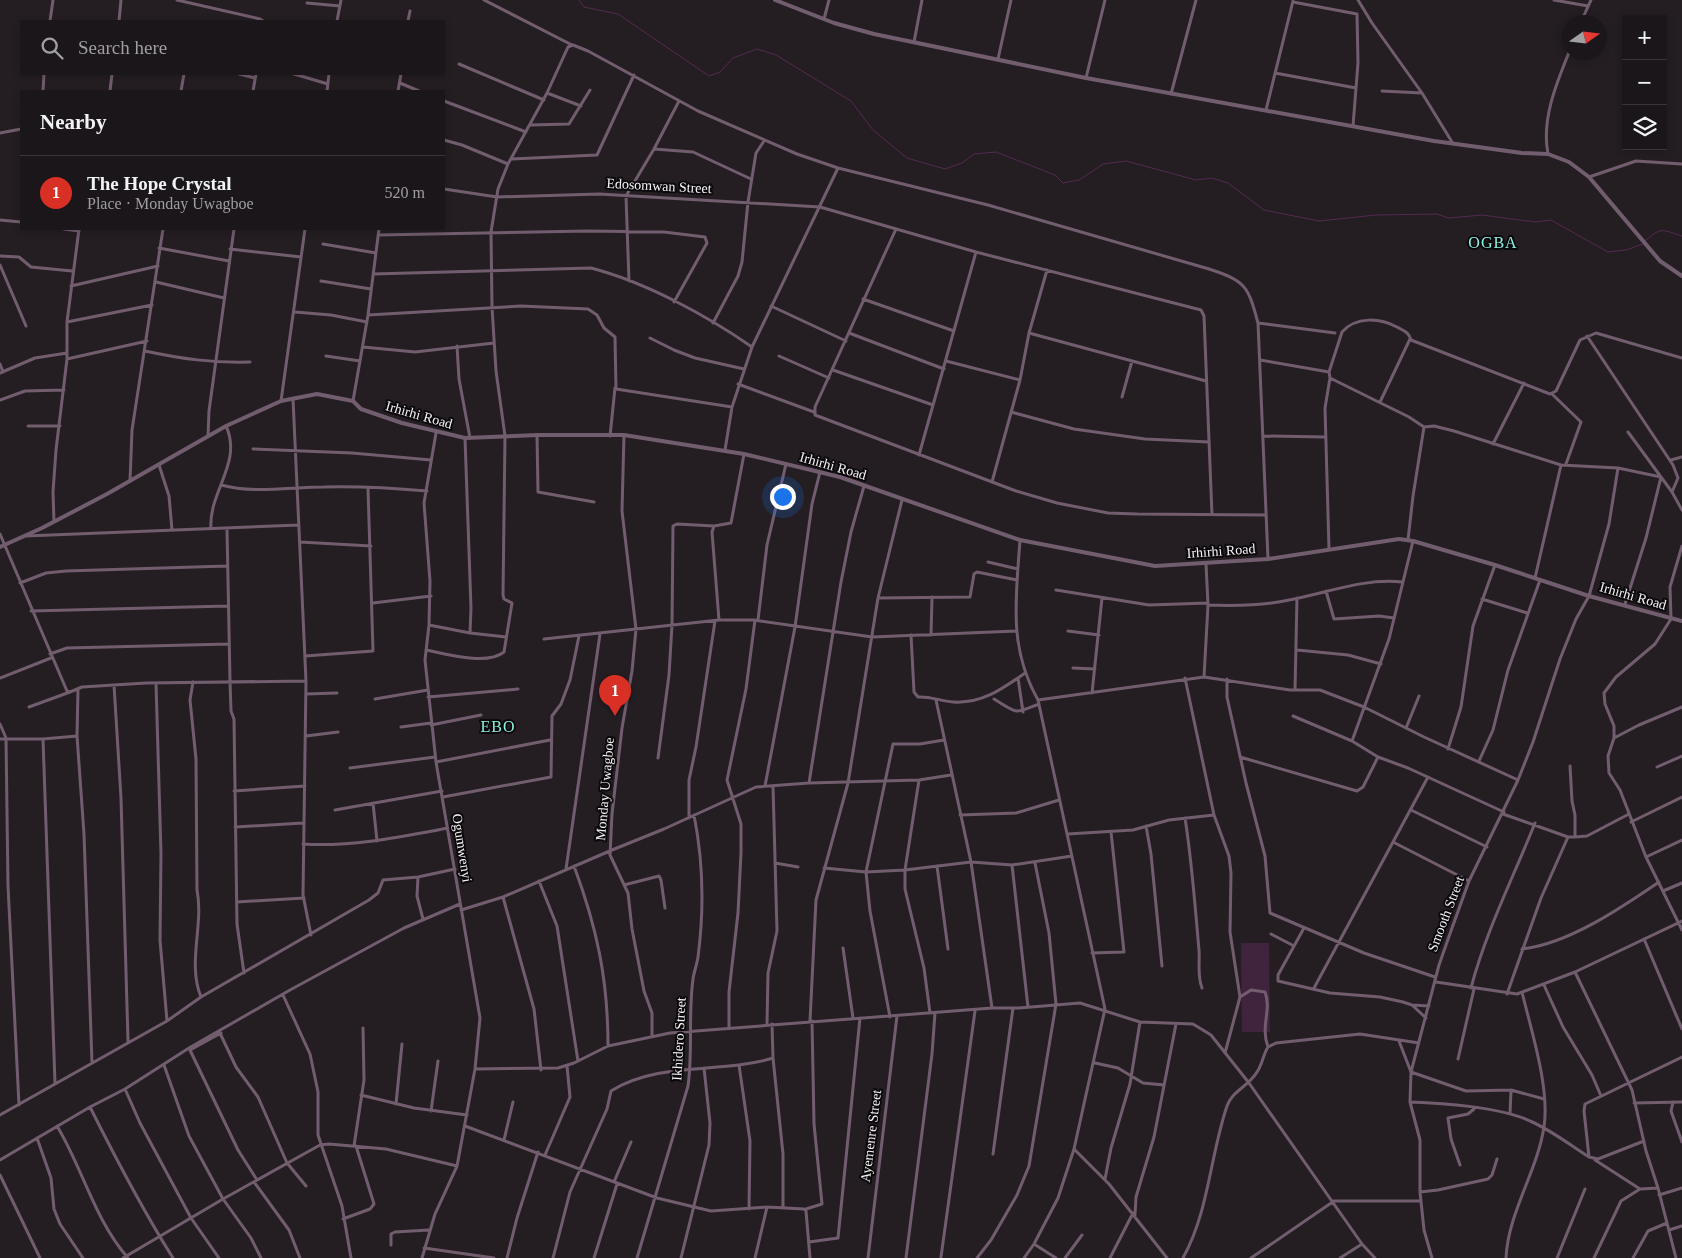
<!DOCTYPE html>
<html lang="en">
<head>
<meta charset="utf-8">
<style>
	body { margin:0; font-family:Georgia,serif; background:#282327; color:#f1f3f6 }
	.controls { position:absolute; right:15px; top:15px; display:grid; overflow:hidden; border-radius:0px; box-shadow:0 2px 8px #0003 }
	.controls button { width:45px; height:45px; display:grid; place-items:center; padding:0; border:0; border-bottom:1px solid #393539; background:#1b161a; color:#f1f3f6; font:25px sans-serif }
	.compass { position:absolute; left:1562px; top:15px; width:45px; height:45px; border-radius:50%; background:#1b161a; box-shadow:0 2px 8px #0003; rotate:76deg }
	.you { position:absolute; left:782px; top:496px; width:18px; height:18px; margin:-12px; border:4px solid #fff; border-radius:50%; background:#1a73e8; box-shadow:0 0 0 8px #1a73e833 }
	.badge { display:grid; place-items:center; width:32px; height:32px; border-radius:50%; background:#d93025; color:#fff; font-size:16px; font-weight:700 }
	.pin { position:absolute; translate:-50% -41px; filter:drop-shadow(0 1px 2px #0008) }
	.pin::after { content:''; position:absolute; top:26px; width:18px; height:15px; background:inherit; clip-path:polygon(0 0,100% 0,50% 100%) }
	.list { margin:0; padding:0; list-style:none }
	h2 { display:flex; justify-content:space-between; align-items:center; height:65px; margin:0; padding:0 20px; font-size:21px }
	h2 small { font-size:16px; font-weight:400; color:#a09fa2 }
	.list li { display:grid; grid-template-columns:32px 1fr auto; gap:15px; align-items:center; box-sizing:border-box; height:75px; padding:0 20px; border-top:1px solid #393539 }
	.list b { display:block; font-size:19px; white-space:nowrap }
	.list p { margin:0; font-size:16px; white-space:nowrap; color:#a09fa2 }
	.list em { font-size:16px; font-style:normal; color:#a09fa2 }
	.icon { flex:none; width:28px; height:28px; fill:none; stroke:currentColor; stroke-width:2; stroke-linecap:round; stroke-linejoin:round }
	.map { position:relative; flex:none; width:1682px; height:1258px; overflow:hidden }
	.search { position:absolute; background:#1b161a; box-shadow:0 2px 8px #0003; left:20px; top:20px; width:425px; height:55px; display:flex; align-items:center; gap:12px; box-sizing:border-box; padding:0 18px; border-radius:0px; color:#a09fa2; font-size:19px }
	.panel { position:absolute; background:#1b161a; box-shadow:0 2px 8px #0003; left:20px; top:90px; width:425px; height:140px; border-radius:0px }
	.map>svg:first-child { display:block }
	.green { fill:#40243d }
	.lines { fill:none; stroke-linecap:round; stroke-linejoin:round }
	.stream { stroke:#552950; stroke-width:1 }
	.minor { stroke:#725d6f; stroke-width:3 }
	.tertiary { stroke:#725d6f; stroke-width:4 }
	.labels { text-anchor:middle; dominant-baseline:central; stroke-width:4; stroke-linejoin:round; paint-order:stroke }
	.street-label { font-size:14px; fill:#f7f3f6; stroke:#0b090b }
	.quarter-label { font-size:16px; letter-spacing:1px; fill:#8df3e0; stroke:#0b090b }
</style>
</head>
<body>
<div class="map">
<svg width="1682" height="1258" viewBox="0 0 1682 1258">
	<rect width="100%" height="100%" fill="#241e23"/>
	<path class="green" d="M1241,943H1269L1270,1032H1242Z"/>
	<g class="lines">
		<path class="stream" d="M579,0L584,7L618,14L709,76L720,72L733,58L757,49L776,55L851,101L873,130L907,158L945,169L962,163L974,154L996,152L1055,175L1063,183L1079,180L1103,164L1126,161L1196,180L1212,178L1228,183L1264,210L1319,221L1376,215L1437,214L1449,218L1482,215L1535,222L1551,220L1608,252L1626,250L1643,244
			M1645,241C1662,226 1662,230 1682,236"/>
		<path class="minor" d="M177,0L260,19L263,21
			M484,0L572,45
			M1358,0L1372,23L1422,93L1452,142
			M1554,0L1588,6
			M1293,2L1357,14L1358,63L1353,126
			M307,3L340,6
			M824,19L829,0
			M50,21L53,0
			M119,21L121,0
			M337,21L341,0
			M408,21L410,11
			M1581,22L1591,0
			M914,42L922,0
			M998,59L1011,0
			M459,64L544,100
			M1275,73L1356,88
			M239,74L255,78
			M294,74L328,84
			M1086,78L1105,0
			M400,83L419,91
			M43,91L44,74
			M110,91L112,74
			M181,91L184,74
			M253,91L256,74
			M327,91L329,74
			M398,91L401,74
			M1382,91L1422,93
			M547,93L581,106
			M1171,94L1196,0
			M444,101L526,132
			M1266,110L1293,1
			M531,125L569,124L590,90
			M0,133L21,129
			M444,140L462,145L508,164
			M654,149L693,152L751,179
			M1548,154C1541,119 1557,82 1570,50
			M512,159L597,155L634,75
			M1589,177L1636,161L1682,164
			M444,189L497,197L599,194L820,207L976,252L1201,310L1204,316L1212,515
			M748,202L756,153L764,141
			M0,220L21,222
			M64,229L79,231
			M896,229L815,407V415L1016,491L1057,503L1108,513L1137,514L1265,515
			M378,235L588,231L664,232L705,237L707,243L674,302
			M323,244L376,253
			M159,248L229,261
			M230,249L301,257
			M0,256L19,257L31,267L72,271
			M0,265L26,326
			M373,274L591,268C645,282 706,315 752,347
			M321,281L371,289
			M629,281L626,196L654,149L679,101
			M156,282L224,298
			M71,286L158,266
			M863,299L954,331
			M771,306L846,341
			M295,312L331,315L367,322
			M368,315L521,306L588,309L597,315L604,328L615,337L616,389L732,407
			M67,322L152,305
			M713,323L738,276L742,262L748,202
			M1258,323L1335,333
			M849,333L944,369
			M1029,333L1206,381
			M1587,336L1673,465L1678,478L1672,492
			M650,338L674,350L695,358L744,369
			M457,346L459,379L470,438
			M363,347L415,352L494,343
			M145,351C182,359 212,363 250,362
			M326,356L360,361
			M779,356L829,378
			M67,359L147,341
			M1260,360L1329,372
			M946,361L1020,380L992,482
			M0,364L3,372
			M833,370L933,405
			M0,373L35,358L67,353
			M1330,378L1409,417L1424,427L1434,426L1454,431L1561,465L1618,468L1661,477L1646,538L1625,604
			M1020,380L1029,333L1047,270
			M738,384L814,412
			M1552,394L1581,422L1566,464
			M1122,397L1132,361
			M293,399L306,681L303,895L311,935
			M0,400L25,391L64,390
			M281,401L305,229
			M353,401L368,315L379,229
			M1380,402L1410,339
			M1011,412L1074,429L1145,439L1209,442
			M28,426H60
			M1628,432L1672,492L1682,510
			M537,435L538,492L594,502
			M624,435L622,511L636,629L632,671L622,728L612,814L610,855L628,893L632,929L644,991L652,1013V1035
			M208,436L209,411L234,229
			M610,436L615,388
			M1263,436L1325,437
			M1493,444L1524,383
			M253,449L352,453L431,460
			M725,450L732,407L752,347L838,168
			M919,455L976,252
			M1671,460L1682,457
			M159,465L169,496L172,530
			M130,481L132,430L163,229
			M221,485C254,494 290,487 324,487C358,486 393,488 427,491
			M54,522L53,492L56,450L67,359V322L79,229
			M211,529C208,492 243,463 226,426
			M227,529L230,681L231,711L234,719L237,924L244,973
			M0,534L67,691L70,692L82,687L146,683L306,681
			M26,536L299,525
			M1020,540C1016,598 1008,647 1038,700L1105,1009L1074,1149L1058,1198L1034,1244L1024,1258
			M1408,540L1413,496L1424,427
			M300,542L371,546
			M1682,546L1670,587L1671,619L1655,644L1616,677L1604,693L1605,704L1614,726V738L1608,756L1609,773L1620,790L1646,857L1682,930
			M1329,549L1325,408L1330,378L1329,372L1342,332C1356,316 1380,318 1397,327C1404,331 1409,332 1411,340L1550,394L1556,391L1580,340L1596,333L1682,358
			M988,562L1018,569
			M1535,578L1561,465
			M20,583L46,573L66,571L227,566
			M1056,590L1149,605L1208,603
			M1326,591L1334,619L1379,616L1394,618
			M878,598L970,597L974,574L977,572L1017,580
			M1482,599L1527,613
			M373,603L431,596
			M1208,605C1235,606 1263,606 1289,600C1327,593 1363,578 1402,582
			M31,611L228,606
			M719,620L712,532L714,526L731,523L744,454
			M758,620L767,545L786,464
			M429,625L470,633L471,608L465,438
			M1068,631L1099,635
			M470,633L506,637
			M911,635L914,692L918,697C930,696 940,701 953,702C982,704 1002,689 1025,673
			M931,635L932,597
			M544,639L719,620H753L872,637L1016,631
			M426,650C446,654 487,666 504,652L512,603L504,599L503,595L505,436L496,371L492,307L491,232L498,189L508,164L547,93L568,47L573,45L588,51L698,111L797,154L838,168L988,205L1209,269C1246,281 1248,286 1258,323L1268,559
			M1297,650L1348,655L1381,664
			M50,654L67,648L229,644
			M305,656L373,651L368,488
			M1073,668L1095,669
			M1204,677L1208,605L1206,564
			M0,678L51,658
			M1018,678L1023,712
			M1227,679V697L1246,783L1265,856L1270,913L1364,953L1435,977
			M193,682L190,700L196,759L197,890C204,925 187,963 201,997
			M156,683L161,854L160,940L167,1021
			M114,685L121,798L128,1041
			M78,689L77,736L84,834L92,1063
			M1295,690L1297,598
			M1092,693L1102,598
			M306,694L337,693
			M428,697L518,689
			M375,699L428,690
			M994,699C1019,714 1013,714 1039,704
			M936,700L971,862L992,1008
			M1038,700L1204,677L1290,690H1320L1364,707L1424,737L1518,780
			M29,707L70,692
			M1293,716L1352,741L1378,757L1408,768L1504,812
			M0,724L6,738L8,886L19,1105
			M431,725L481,715
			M401,727L431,723
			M1406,728L1419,696
			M306,736L338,732
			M1614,738L1639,725L1682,707
			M0,739H43L77,736
			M43,739L55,1083
			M1352,741L1389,639L1413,541
			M1448,749L1461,707L1473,626L1495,565
			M1240,757L1357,791L1363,787L1378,757
			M658,758L669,675L672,625L673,526L677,524L714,526
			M1479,761L1493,730L1508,670L1540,580
			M436,762L550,740
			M1657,767L1682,756
			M350,768L435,757
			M919,780L905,870V889L924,968L930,1013
			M809,783L841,582L851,532L864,486
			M765,786L795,627L812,504L820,472
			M234,791L305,786
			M443,797L551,777L552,716L561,704L570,680L579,636
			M373,803L377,841
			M335,810L442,791
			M1411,810L1487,847
			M1503,814L1568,837L1541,898L1507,994
			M960,815L1016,813L1059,800
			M1214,815L1229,856L1231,873L1230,932L1240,997L1225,1053
			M689,818V780L696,747L715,621
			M1185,818C1192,862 1195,906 1199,950C1200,963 1197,976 1202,988
			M1631,822L1682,797
			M1146,826L1151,854L1162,966
			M235,827L303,823
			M1068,834L1133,830L1169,820L1214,815L1185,678
			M1568,837H1575V815L1572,801L1570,766
			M1575,837L1587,836L1629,814
			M1393,842L1428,777
			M303,844C352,847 400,837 448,828
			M1646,857L1682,840
			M775,863L798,867
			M1012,865L1028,1007
			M574,866C597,928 608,979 608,1046
			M937,866L948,949
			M824,868L866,872L905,870L971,862L1012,865L1072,856
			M566,869L600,634
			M418,877L417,896L423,919
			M539,881L557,926L578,1061
			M624,885L659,876L661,880L665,908
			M1663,891L1682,883
			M503,897L534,1009L541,1070
			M237,902L304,898
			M461,910L503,897L612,850L664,829L756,787L809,783L919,780L951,775
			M1304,928L1278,975V981L1330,993L1380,997L1403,1002L1412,1005L1426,1018
			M1271,934L1294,946
			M1644,939L1682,1029
			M843,948L853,1018
			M1522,949C1568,944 1621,908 1659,882
			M1092,953L1124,952L1111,832
			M1575,972L1632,1090L1646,1151L1658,1188L1676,1258
			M1436,982L1517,994L1575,972L1682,921
			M1544,985L1563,1027L1592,1075L1601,1096
			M1314,988L1393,842L1469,881
			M1471,988C1486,931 1513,878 1535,823
			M283,995L310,1054L318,1092V1135L342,1206L351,1258
			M1240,997L1251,990L1265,992C1272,1010 1260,1026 1268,1047
			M1412,1005L1429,1006
			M890,1017L870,911L866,872L893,744H920L944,740
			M810,1021L816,900L848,783L878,598L902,500
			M767,1024L768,973L777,931L773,786
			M772,1024L773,1058L783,1154V1208
			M729,1027V992L738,913L741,853V824L727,780L746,689L755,620
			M219,1031L236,1067L258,1097L287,1163L306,1186
			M1399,1041L1411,1072L1466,1091L1511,1090L1544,1099
			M189,1048L238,1150L257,1180
			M190,1050L221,1033
			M1458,1059L1474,989
			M1095,1063L1118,1068L1143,1083L1164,1085
			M164,1065L189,1136L223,1199L251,1238L261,1258
			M739,1065L750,1141L749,1209
			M475,1069L558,1068L574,1063L608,1046L670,1033L992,1008H1019L1080,1003L1140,1022L1193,1024L1211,1035L1249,1083L1362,1244L1375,1258
			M125,1089L140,1123L191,1218L219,1258
			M361,1095L414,1108L467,1115
			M1410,1102C1442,1103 1501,1107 1530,1121C1551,1130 1570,1145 1589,1157
			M1673,1102L1671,1111L1682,1142
			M1634,1103L1682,1102
			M396,1104L402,1044
			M90,1107C116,1159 142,1209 173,1258
			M431,1111L438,1061
			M1510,1114L1511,1090
			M0,1115L167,1021L201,997L369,900L378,893L383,880L418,877L455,869
			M57,1126C83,1169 94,1219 128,1258
			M465,1126L657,1198L711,1211L767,1207L804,1209L806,1211L810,1258
			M37,1138L51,1178L54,1209L60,1224L83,1258
			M504,1140L513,1102
			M1644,1141L1598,1159L1589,1157L1584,1111L1585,1104L1682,1057
			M354,1146L364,1080L363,1028
			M1074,1149L1109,1184L1167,1258
			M993,1154L1013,1008
			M545,1155L570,1097L567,1066
			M0,1160L90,1107L125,1089L189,1048L290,990L404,928L460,904
			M1595,1160L1640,1189
			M1460,1165L1451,1139L1448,1118L1468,1114L1474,1109
			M0,1175L40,1258
			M1105,1179L1111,1148L1130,1084L1140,1022
			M254,1182L289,1230L300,1258
			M614,1182L631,1142
			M1420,1192L1438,1190L1488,1179L1492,1175L1497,1159
			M1659,1195L1682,1188
			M806,1209L822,1204L814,1124L812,1021
			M1135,1215L1136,1197L1154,1137L1176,1024
			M343,1219L370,1209L374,1204L356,1146
			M1669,1230L1682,1226
			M809,1242L838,1238L860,1018
			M1034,1244L1056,1258
			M391,1245V1234L395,1232L429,1230
			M424,1248L494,1258
			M941,1257L975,1011
			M123,1258L223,1199L320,1145L329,1144L386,1149L457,1166
			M422,1258L435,1214L457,1166L475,1069L480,1018L436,762L425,660L429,625L430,581L424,503L436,433
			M507,1258L517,1218L538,1152
			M553,1258L570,1192L607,1109L611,1091C658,1061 721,1074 773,1058
			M594,1258L617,1184
			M637,1258L688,1086C693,1051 688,1015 693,979C694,972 697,964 698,957C704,911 703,860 694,815
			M681,1258L709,1145L710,1123L704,1068
			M755,1258L767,1207
			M868,1258L897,1016
			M906,1258L932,1054L935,1013
			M977,1258L991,1240L1017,1195L1029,1166L1056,1004L1049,933L1035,863
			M1065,1258L1082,1235
			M1110,1258L1133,1213
			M1183,1258C1209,1211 1210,1156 1227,1106C1232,1091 1249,1086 1257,1072C1262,1065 1263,1055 1268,1047L1276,1043L1360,1034L1419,1043
			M1251,1258L1334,1201H1421
			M1340,1258L1362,1244
			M1432,1258L1424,1230L1420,1192V1140L1410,1102L1411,1072L1439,965L1452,928L1469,881L1518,780L1533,742L1560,659L1576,619L1589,596L1609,524L1618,468
			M1506,1258C1508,1213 1537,1172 1544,1127C1550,1088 1531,1030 1522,992
			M1557,1258L1585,1189
			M1594,1258L1621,1201L1640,1189L1658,1188
			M1633,1258L1648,1231L1667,1223"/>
		<path class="tertiary" d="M775,0L834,23L874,34L1086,78L1434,141L1522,153L1548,154L1569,162L1589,177L1660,261L1682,276
			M0,547L42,528L107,494L226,426L281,401L317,394L353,401L361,409L402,423L465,438L538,435H624L744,454L840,477L1020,540L1155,566L1268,559L1399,539L1413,541L1495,565L1589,596L1682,621"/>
	</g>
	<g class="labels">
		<g class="street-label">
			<text transform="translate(659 186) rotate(3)">Edosomwan Street</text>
			<text transform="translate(419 415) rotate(16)">Irhirhi Road</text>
			<text transform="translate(833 466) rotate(16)">Irhirhi Road</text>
			<text transform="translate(1221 551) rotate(-4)">Irhirhi Road</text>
			<text transform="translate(1633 596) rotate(16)">Irhirhi Road</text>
			<text transform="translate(605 789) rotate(-85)">Monday Uwagboe</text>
			<text transform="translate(462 848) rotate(81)">Ogumwenyi</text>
			<text transform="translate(1446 914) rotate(-69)">Smooth Street</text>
			<text transform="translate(679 1039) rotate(-87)">Ikhidero Street</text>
			<text transform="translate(871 1136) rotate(-83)">Ayemenre Street</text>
		</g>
		<g class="quarter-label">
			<text x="1493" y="242">OGBA</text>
			<text x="498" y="726">EBO</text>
		</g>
	</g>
</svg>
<div class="controls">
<button>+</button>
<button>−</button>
<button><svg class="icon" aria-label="layers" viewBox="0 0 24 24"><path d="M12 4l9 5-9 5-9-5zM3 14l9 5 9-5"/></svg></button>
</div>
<svg class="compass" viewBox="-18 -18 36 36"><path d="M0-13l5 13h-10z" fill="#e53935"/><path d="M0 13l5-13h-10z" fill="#a09fa2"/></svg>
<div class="you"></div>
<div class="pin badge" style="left:615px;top:716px">1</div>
<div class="search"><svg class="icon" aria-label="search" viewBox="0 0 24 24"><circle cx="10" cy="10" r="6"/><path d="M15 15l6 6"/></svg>Search here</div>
<section class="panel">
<h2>Nearby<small></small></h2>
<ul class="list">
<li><span class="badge">1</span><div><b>The Hope Crystal</b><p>Place · Monday Uwagboe</p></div><em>520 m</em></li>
</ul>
</section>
</div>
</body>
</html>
